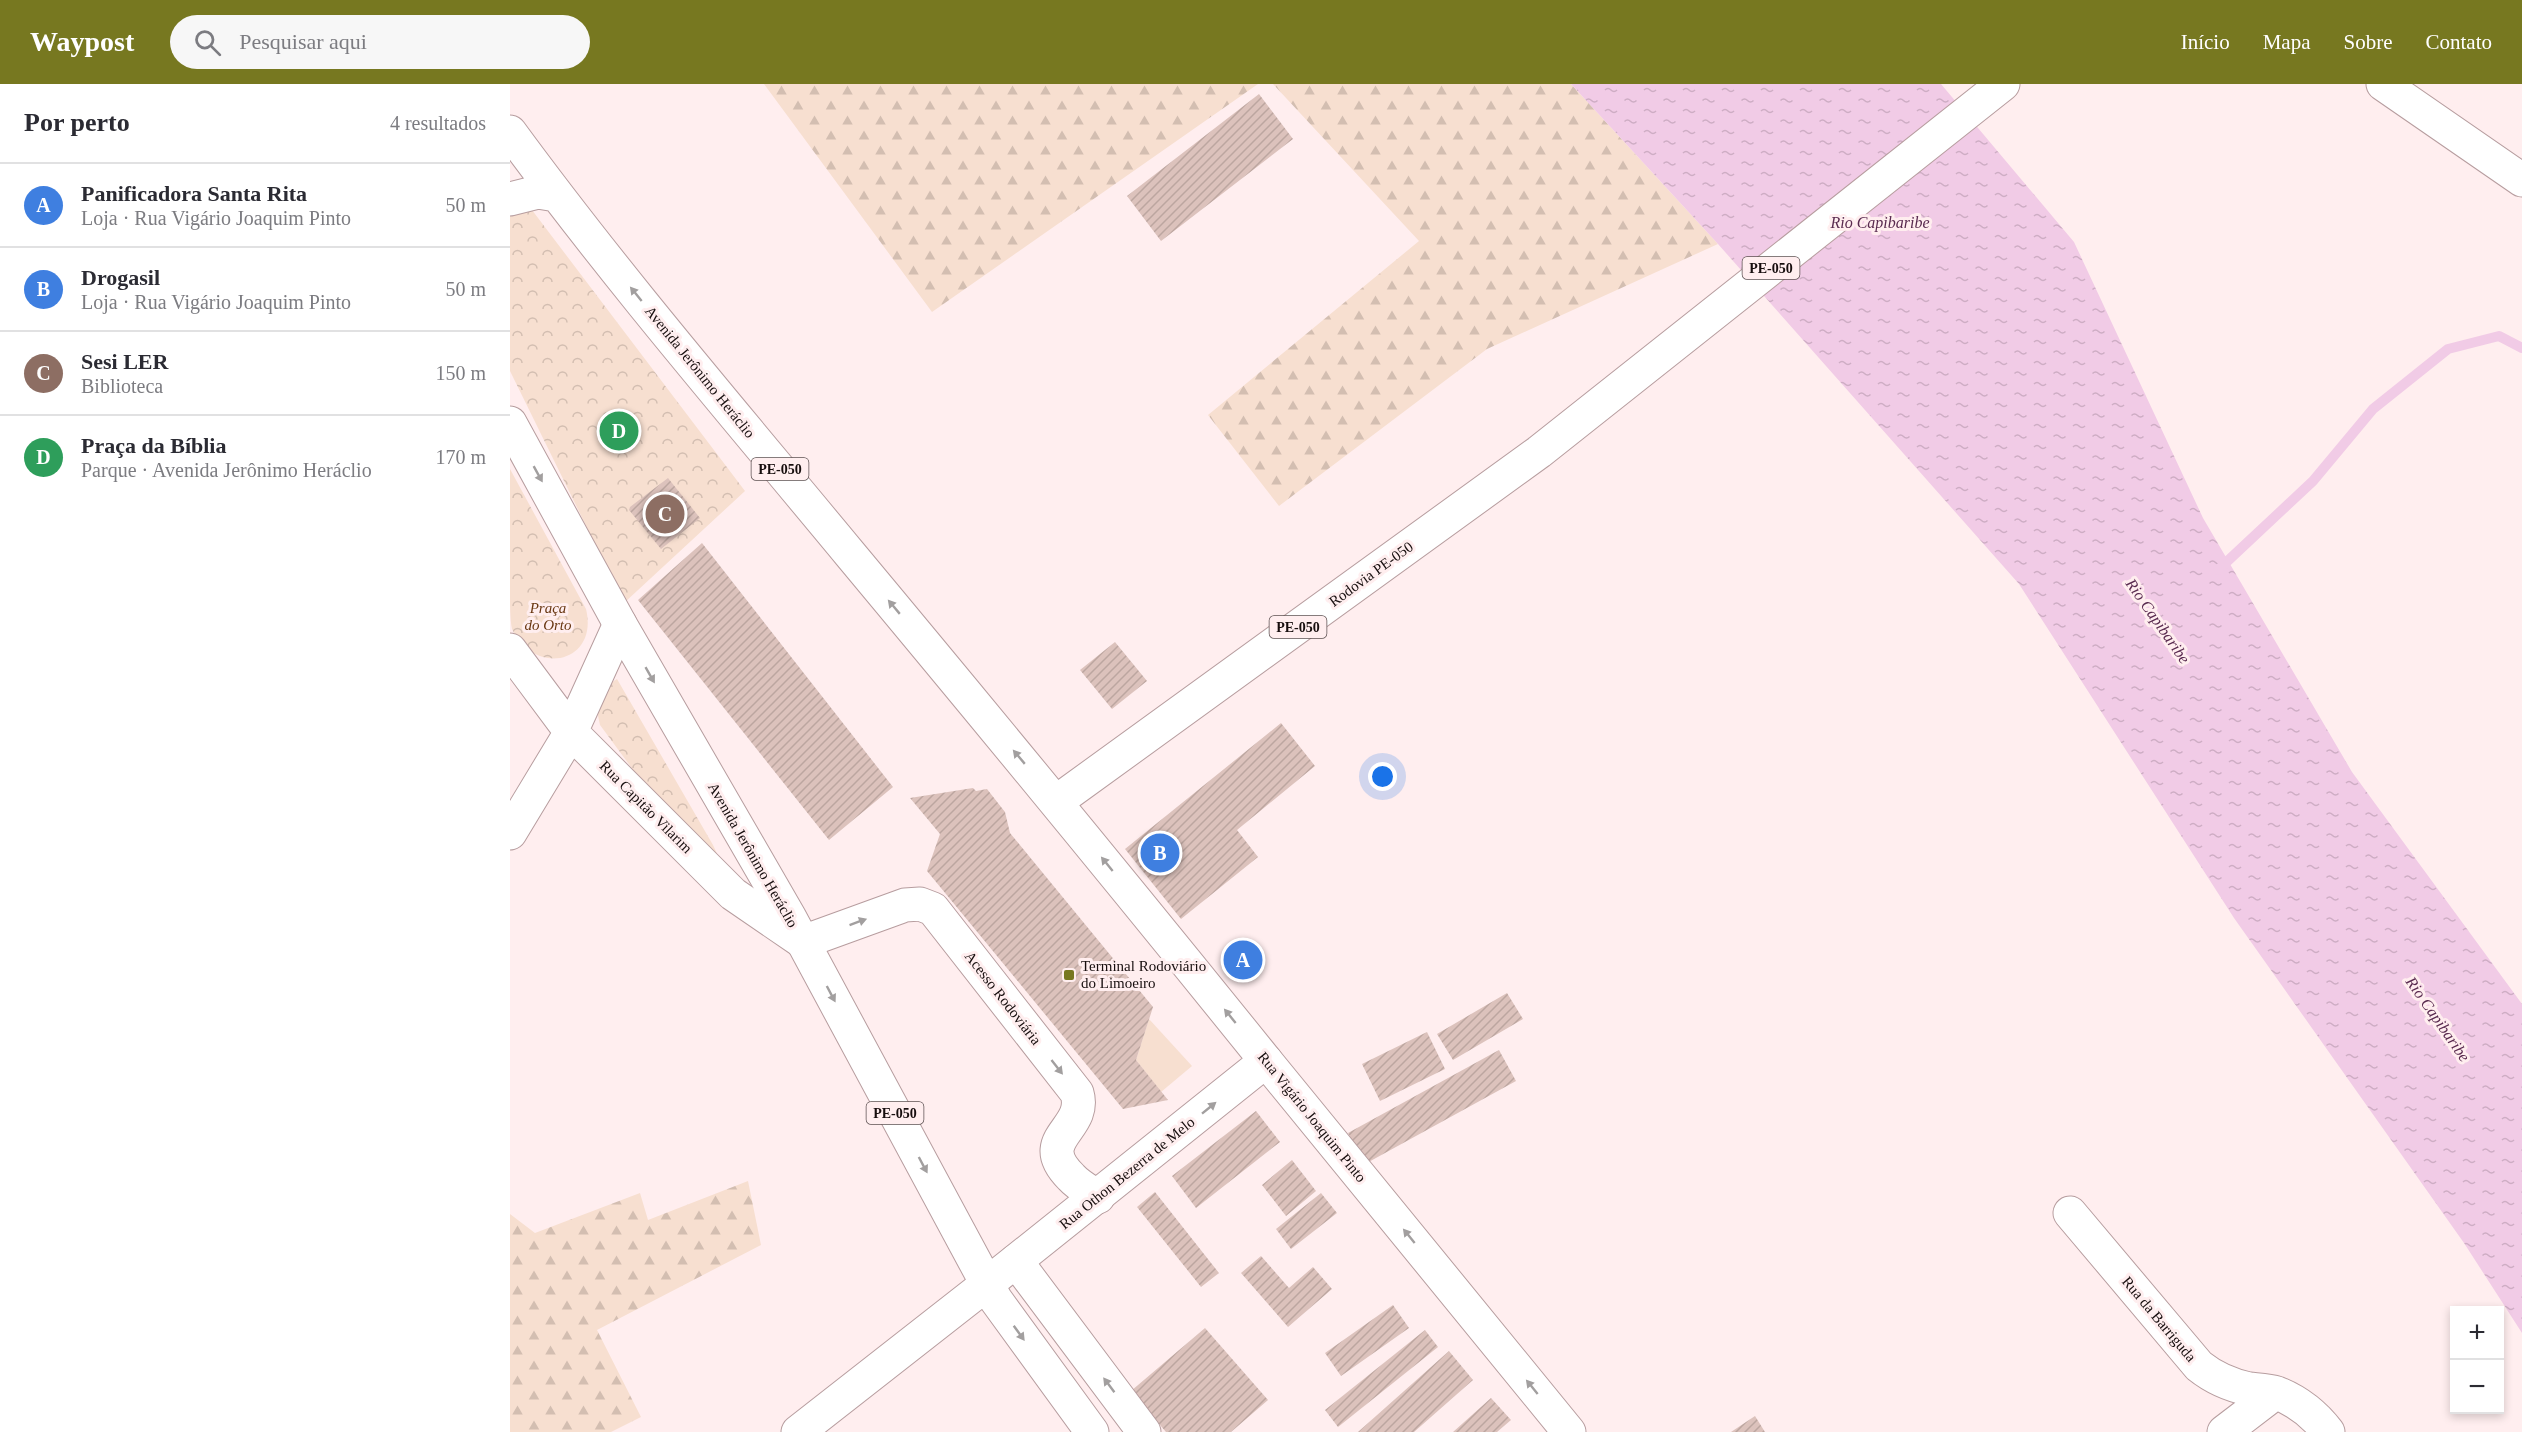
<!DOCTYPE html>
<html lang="pt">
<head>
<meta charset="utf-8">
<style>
	body { margin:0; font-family:"Times New Roman",serif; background:#f7f7f7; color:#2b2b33 }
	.controls { position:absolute; right:18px; bottom:18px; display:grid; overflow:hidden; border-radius:0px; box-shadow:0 3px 9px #0003 }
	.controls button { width:54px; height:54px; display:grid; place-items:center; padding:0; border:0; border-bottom:2px solid #e1e1e2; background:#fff; color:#2b2b33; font:30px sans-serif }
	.you { position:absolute; left:873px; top:693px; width:21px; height:21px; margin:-15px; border:4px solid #fff; border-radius:50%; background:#1a73e8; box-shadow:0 0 0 9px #1a73e833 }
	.badge { display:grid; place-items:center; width:39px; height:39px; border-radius:50%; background:#777820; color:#fff; font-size:20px; font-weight:700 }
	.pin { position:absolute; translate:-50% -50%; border:3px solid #fff; box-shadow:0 2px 6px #0006 }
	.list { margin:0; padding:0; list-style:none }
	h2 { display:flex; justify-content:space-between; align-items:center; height:78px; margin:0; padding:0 24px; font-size:26px }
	h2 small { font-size:20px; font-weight:400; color:#7c7c81 }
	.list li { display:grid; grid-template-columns:39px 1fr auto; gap:18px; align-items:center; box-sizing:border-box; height:84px; padding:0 24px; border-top:2px solid #e1e1e2 }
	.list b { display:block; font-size:22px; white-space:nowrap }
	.list p { margin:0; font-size:20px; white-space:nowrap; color:#7c7c81 }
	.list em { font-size:20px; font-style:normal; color:#7c7c81 }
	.icon { flex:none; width:33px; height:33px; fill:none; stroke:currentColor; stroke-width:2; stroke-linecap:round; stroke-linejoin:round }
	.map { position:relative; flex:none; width:2012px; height:1348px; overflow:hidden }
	header { display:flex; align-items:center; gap:36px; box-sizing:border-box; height:84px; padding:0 30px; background:#777820; color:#fff }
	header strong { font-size:28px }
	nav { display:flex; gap:33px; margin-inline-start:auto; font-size:21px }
	.search { width:420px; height:54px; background:#f7f7f7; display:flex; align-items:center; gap:15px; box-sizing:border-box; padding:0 21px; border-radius:33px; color:#7c7c81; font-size:22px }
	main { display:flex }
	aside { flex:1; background:#fff }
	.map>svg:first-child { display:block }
	.forest { fill:url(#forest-firs) }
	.park { fill:url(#park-crowns) }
	.garden { fill:#f7dfd0 }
	.water { fill:url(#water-ripples) }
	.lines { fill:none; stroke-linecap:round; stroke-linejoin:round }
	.stream { stroke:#f1cbe6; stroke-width:10 }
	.building { fill:url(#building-hatch) }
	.minor-casing { stroke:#b79d9f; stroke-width:35 }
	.major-casing { stroke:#b79d9f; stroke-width:35 }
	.minor { stroke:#fff; stroke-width:33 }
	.major { stroke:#fff; stroke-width:33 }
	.oneway { fill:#a29f9f }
	.poi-dot { fill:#777820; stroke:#ffeeef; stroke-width:2 }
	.labels { text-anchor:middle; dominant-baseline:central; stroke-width:6; stroke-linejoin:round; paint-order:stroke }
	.shield { fill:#ffeeef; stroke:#5d5152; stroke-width:1.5 }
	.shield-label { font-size:14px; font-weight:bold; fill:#170e0e }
	.street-label { font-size:15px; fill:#170e0e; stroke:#ffeeef }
	.park-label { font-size:15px; font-style:italic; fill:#693712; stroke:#ffeeef }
	.poi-label { font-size:15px; fill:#170e0e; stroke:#ffeeef; text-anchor:start }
	.water-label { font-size:16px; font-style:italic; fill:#592a4f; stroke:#ffeeef }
</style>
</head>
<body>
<header>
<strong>Waypost</strong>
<div class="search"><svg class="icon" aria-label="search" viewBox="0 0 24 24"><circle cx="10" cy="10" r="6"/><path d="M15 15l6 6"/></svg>Pesquisar aqui</div>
<nav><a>Início</a><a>Mapa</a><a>Sobre</a><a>Contato</a></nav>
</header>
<main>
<aside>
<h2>Por perto<small>4 resultados</small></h2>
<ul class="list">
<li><span class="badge" style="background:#3f7fe0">A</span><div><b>Panificadora Santa Rita</b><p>Loja · Rua Vigário Joaquim Pinto</p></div><em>50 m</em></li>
<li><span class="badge" style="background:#3f7fe0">B</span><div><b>Drogasil</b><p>Loja · Rua Vigário Joaquim Pinto</p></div><em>50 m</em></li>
<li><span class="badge" style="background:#8d6e63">C</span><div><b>Sesi LER</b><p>Biblioteca</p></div><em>150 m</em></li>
<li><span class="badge" style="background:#2e9e5b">D</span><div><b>Praça da Bíblia</b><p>Parque · Avenida Jerônimo Heráclio</p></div><em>170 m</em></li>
</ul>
</aside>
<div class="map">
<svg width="2012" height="1348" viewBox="0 0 2012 1348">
	<defs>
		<pattern id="forest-firs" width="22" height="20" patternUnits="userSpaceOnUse" patternTransform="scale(1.5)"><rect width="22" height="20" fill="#f7dfd0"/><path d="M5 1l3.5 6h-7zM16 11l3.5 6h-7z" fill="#d3beb1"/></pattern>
		<pattern id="park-crowns" width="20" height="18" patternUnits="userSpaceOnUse" patternTransform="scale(1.5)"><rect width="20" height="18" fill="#f7dfd0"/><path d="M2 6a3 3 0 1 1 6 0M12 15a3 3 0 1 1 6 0" fill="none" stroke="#d3beb1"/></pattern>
		<pattern id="water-ripples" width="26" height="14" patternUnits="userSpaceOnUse" patternTransform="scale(1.5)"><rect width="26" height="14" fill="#f1cbe6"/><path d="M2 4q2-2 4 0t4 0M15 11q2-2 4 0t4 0" fill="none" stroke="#ceadc4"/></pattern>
		<pattern id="building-hatch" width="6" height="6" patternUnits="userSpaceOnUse" patternTransform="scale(1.5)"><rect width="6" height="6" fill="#dcc2bc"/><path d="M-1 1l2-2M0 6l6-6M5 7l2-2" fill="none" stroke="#bca6a0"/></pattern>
	</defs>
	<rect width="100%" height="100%" fill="#ffeeef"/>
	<path class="forest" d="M254,0H748L422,228Z
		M763,0H1061L1208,160L977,265L769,422L698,331L909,157Z
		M238,1097L251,1161L87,1246L131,1333L101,1348H0V1130L25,1149L130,1109L138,1136Z"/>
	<path class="park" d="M0,97L235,407L114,519L0,287Z
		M0,385L76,525C89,578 26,594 2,545C0,536 0,519 0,509C0,468 0,426 0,385Z
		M107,595L203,761L209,774L135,702L90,641L85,618L94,603Z"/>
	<path class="garden" d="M639,935L682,982L651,1008L626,976Z"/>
	<path class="water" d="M1061,0H1431L1564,158L1693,434L1842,688L2012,920V1249L1954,1159L1724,834L1509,500L1208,160Z"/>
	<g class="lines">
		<path class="stream" d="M1708,486L1803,397L1863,325L1938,265L1989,252L2012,264"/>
	</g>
	<path class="building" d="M749,10L783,55L651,157L617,112Z
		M158,394L190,434L151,465L119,426L120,423Z
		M192,459L383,703L319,756L128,516Z
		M605,558L637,597L602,625L570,586Z
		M771,639L805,682L727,746L748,773L671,835L615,765Z
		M463,704L466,707L477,705L495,728L500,749L643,923L626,976L658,1016L613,1025L417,787L430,750L400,714Z
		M997,909L1013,935L943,976L927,950Z
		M917,948L935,985L870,1017L852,980Z
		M989,966L1006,997L855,1080L838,1049Z
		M746,1027L770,1058L686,1124L662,1092Z
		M782,1076L806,1107L776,1132L752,1101Z
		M645,1108L709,1189L691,1203L627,1123Z
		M811,1109L827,1129L781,1165L766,1145Z
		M751,1172L779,1204L803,1183L822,1205L778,1243L731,1189Z
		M883,1221L899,1244L831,1292L815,1269Z
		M695,1244L758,1316L721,1348H656L621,1307Z
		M915,1246L928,1263L828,1343L815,1326Z
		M939,1267L963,1296L904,1348H848Z
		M981,1314L1001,1336L987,1348H943Z
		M1245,1332L1255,1348H1221Z"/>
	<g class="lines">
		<defs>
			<path id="minor" d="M1873,0L2012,96
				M0,566L61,648L223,810L293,858L395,821L410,820L423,825L567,1009C578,1046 522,1054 561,1093C568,1101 579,1107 588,1113
				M0,749L61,648L110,540
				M756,977L1059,1348
				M1560,1129L1689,1282C1704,1294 1720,1301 1739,1305C1748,1306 1758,1306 1767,1309C1787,1317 1805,1331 1818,1348
				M506,1177L634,1348
				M288,1348L477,1200L486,1216L582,1348
				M1714,1348L1765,1309"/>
			<path id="major" d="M0,48C107,194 225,331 340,470C480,638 619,807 756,977L477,1200L280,834L110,540L0,339
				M0,115L28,108L46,111
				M546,718L1029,368L1493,0"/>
		</defs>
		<use href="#minor" class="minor-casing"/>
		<use href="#major" class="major-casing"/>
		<use href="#minor" class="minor"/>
		<use href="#major" class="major"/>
	</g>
	<defs><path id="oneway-solid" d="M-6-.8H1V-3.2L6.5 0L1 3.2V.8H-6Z" transform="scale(1.5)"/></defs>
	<g class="oneway">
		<use href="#oneway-solid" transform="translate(126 210) rotate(-129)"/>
		<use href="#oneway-solid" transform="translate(28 390) rotate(61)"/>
		<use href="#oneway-solid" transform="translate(384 523) rotate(-130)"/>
		<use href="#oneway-solid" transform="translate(140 591) rotate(60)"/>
		<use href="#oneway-solid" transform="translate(509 673) rotate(-130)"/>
		<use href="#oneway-solid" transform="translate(597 780) rotate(-129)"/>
		<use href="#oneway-solid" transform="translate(348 838) rotate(-20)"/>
		<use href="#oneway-solid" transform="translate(321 910) rotate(62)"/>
		<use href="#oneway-solid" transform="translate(720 932) rotate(-129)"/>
		<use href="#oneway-solid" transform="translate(547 983) rotate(52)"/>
		<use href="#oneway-solid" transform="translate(699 1024) rotate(-39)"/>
		<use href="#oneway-solid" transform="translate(413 1081) rotate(62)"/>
		<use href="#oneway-solid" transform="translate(899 1152) rotate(-129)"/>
		<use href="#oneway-solid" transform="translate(509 1249) rotate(54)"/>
		<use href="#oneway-solid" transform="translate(599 1301) rotate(-127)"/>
		<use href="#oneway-solid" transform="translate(1022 1303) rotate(-129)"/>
	</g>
	<rect class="poi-dot" x="553" y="885" width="12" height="12" rx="3"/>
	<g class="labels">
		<g class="shield">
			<rect x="1232.5" y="173" width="57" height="22" rx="4.5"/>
			<rect x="241.5" y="374" width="57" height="22" rx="4.5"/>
			<rect x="759.5" y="532" width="57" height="22" rx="4.5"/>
			<rect x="356.5" y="1018" width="57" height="22" rx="4.5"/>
		</g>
		<g class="shield-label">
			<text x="1261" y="184">PE-050</text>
			<text x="270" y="385">PE-050</text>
			<text x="788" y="543">PE-050</text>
			<text x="385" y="1029">PE-050</text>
		</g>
		<g class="street-label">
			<text transform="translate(190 288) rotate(51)">Avenida Jerônimo Heráclio</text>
			<text transform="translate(861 490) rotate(-36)">Rodovia PE-050</text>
			<text transform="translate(136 723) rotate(45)">Rua Capitão Vilarim</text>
			<text transform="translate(243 771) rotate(60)">Avenida Jerônimo Heráclio</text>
			<text transform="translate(493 914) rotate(52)">Acesso Rodoviária</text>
			<text transform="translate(802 1033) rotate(51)">Rua Vigário Joaquim Pinto</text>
			<text transform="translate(617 1089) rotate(-39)">Rua Othon Bezerra de Melo</text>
			<text transform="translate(1649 1235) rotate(50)">Rua da Barriguda</text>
		</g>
		<g class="park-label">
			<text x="38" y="524">Praça<tspan x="38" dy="17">do Orto</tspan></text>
		</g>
		<g class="poi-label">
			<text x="571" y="882">Terminal Rodoviário<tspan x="571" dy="17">do Limoeiro</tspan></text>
		</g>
		<g class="water-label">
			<text x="1370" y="138">Rio Capibaribe</text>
			<text transform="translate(1648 537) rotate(55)">Rio Capibaribe</text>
			<text transform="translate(1928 935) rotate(55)">Rio Capibaribe</text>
		</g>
	</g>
</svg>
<div class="controls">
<button>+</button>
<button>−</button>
</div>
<div class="you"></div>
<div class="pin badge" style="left:733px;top:876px;background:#3f7fe0">A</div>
<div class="pin badge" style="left:650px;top:769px;background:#3f7fe0">B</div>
<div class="pin badge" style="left:155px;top:430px;background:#8d6e63">C</div>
<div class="pin badge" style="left:109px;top:347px;background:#2e9e5b">D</div>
</div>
</main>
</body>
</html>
